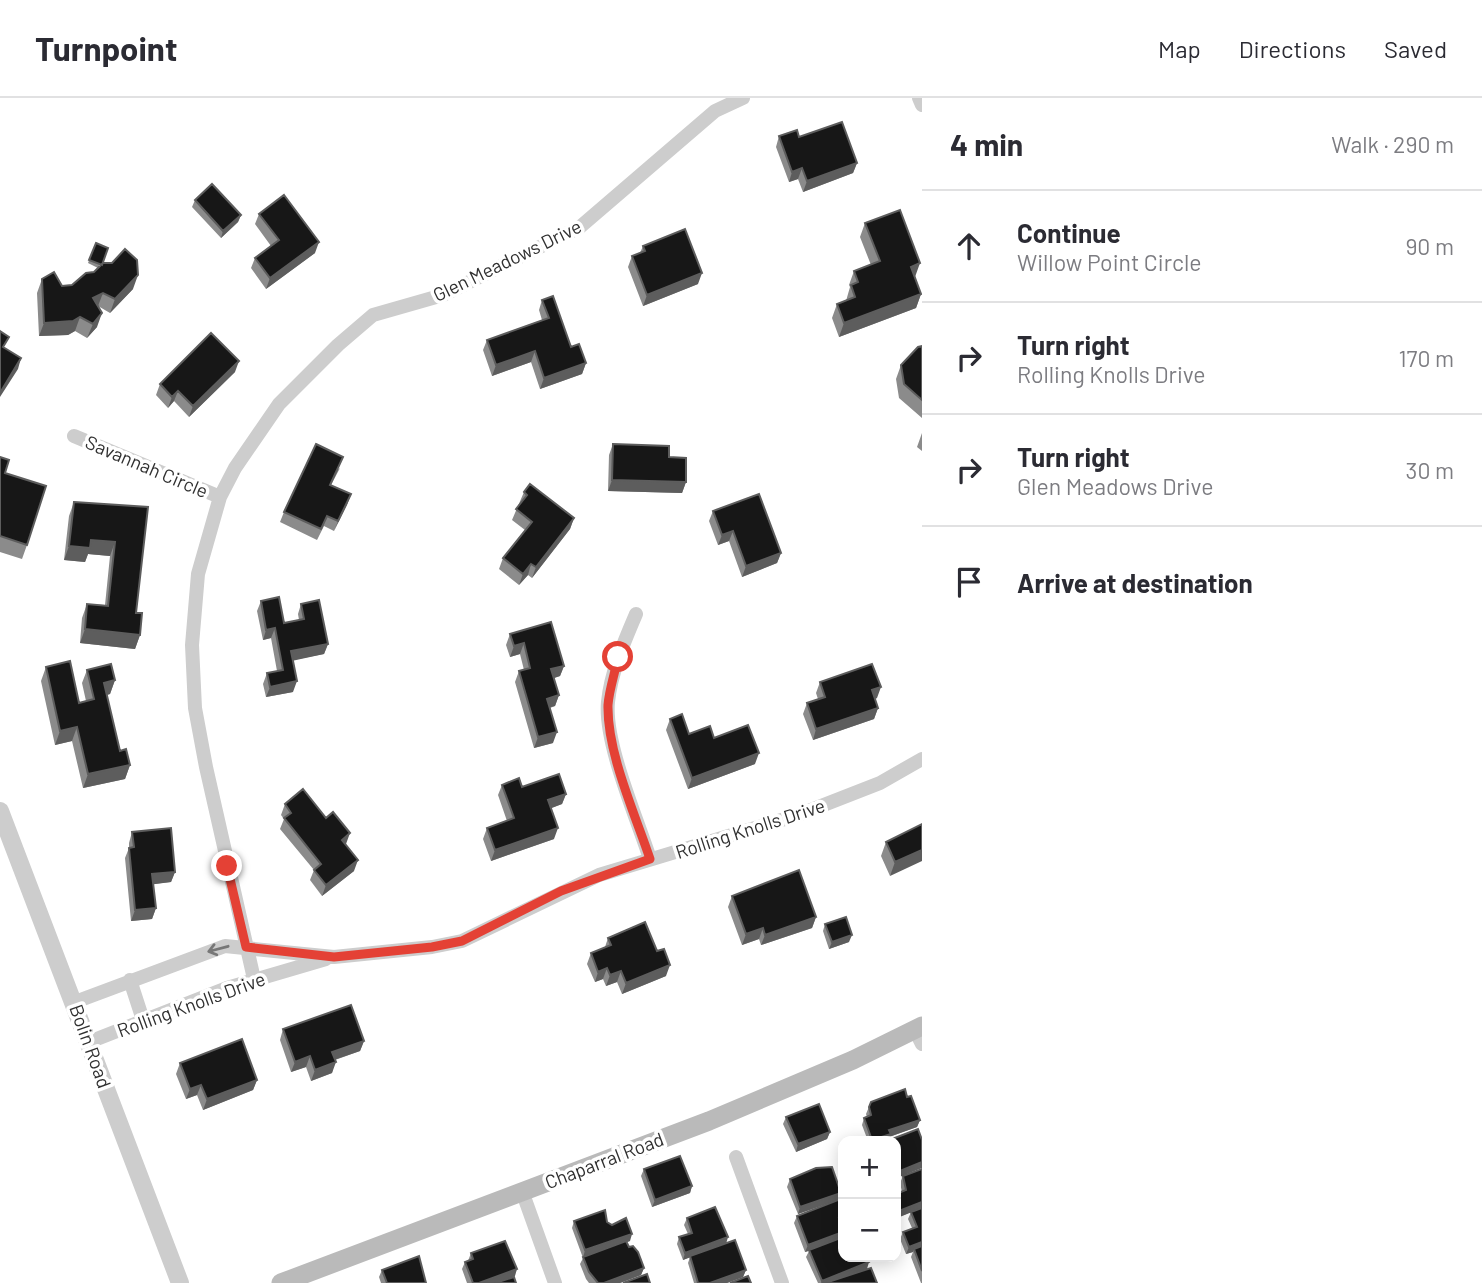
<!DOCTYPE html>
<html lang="en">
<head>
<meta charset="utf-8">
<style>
	body { margin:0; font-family:Barlow,sans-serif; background:#f7f7f7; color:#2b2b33 }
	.controls { position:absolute; right:21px; bottom:21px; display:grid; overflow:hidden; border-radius:14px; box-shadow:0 4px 18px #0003 }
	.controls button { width:63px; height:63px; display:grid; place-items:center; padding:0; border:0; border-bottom:2px solid #e1e1e2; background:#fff; color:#2b2b33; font:35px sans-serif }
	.stop { position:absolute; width:21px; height:21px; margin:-16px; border:5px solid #e44135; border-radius:50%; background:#fff }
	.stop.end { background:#e44135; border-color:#fff; box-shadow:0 2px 7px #0008 }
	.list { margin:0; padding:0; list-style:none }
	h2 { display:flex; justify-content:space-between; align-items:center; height:91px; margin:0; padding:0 28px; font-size:30px }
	h2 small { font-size:23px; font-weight:400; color:#7c7c81 }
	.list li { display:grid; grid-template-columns:46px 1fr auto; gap:21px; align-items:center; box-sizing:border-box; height:112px; padding:0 28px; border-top:2px solid #e1e1e2 }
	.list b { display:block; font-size:26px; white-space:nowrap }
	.list p { margin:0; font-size:23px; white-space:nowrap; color:#7c7c81 }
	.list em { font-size:23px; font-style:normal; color:#7c7c81 }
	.icon { flex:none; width:38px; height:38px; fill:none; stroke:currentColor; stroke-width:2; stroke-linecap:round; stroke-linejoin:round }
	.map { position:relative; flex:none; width:922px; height:1185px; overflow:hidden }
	header { display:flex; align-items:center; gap:42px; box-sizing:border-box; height:98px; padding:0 35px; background:#fff; border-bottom:2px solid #e1e1e2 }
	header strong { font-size:33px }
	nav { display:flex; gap:38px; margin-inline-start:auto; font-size:24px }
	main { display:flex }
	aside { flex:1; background:#fff }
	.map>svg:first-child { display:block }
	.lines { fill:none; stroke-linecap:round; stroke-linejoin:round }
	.minor { stroke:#cdcdcd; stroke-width:14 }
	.tertiary { stroke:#cdcdcd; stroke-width:18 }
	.secondary { stroke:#bababa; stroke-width:19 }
	.wall { fill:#8b8b8b }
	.shaded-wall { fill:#5d5d5d }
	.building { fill:#171717; stroke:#5d5d5d; stroke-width:2 }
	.oneway { stroke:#777 }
	.route { stroke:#e44135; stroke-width:9 }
	.labels { text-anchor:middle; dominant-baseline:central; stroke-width:7; stroke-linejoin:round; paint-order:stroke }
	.street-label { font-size:19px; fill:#303030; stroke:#fff }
</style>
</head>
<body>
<header>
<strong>Turnpoint</strong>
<nav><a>Map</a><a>Directions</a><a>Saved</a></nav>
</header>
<main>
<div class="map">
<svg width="922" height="1185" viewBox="0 0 922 1185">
	<rect width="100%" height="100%" fill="#fff"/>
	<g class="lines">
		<path class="minor" d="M919,0L922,7
			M74,338L220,399
			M636,516C624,544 611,574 608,604C604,645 637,720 650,761
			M254,881L206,669L195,610L192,547L198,476L220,399L235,370L279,306L338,247L373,217L443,197L580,129L715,13L743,0
			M130,882L143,922
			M75,904L225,848L334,859L432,849L462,843L599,777L798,717L880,685L922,661
			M915,932L922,946
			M89,944L227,890L326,861
			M736,1059L782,1185
			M522,1093L555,1185"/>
		<path class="tertiary" d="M0,713L180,1185"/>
		<path class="secondary" d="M281,1185L709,1023L853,962L922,928"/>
	</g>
	<path class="wall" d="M779,38L799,39L857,65L853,75L803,94L798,81L789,84L776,49Z
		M195,102L241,117L238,124L221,140L192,109Z
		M259,116L315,155L266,191L251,170L255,160L271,148L255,126Z
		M865,125L915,179L921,196L916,210L839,239L832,220L837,206L846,203L850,189L849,187L854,173L871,167L860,139Z
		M96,145L102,166L133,191L110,215L98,208L97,229L87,240L75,233L68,237L39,238L37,195L42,181L62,188L72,187L94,174L98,170L88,165Z
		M643,148L698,186L643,208L628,169L632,158L640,155Z
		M542,202L571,249L586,265L582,276L540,291L531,264L492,278L483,252L487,242L542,222L539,212Z
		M922,248V320L899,300L896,281L901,267Z
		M235,274L189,319L174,303L168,310L156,297L160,286Z
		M922,335V353L917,349Z
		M613,346L669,359L686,384L682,395L608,393L609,357Z
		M0,359L27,447L22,461L0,454Z
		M340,370L331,387L351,396L334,433L324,428L317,442L280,424L284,414Z
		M524,394L574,420L570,431L532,480L528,477L519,487L499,471L503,460L525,432L512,422Z
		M74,404L148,409L136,515L140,537L135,551L80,545L82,520L87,506L105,507L110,458L88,456L85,464L64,462L69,418Z
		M713,413L781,455L777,465L742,479L729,443L718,447L709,423Z
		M261,503L284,525L299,522L298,516L301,506L328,546L324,556L293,562V594L266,599L263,586L267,575L277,573L271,540L263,542L257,513Z
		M510,536L564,568L560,578L554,580L559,597L555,608L550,610L553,645L534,650L515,584L519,573L524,572L520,556L510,559L506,547Z
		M46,569L79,605L86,603L82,585L87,572L115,582L110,596L107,597L120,653L130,667L125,681L83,690L72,643L55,647L41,583Z
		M820,584L877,600L875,601L878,610L874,621L813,642L803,616L807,605L818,601L816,595Z
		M670,621L689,636L714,640L755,666L688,691L666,632Z
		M502,687L566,696L562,706L551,710L554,741L491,763L483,741L487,730L507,723L498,697Z
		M285,706L346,746L345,747L354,773L322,798L310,782L314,772L280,731L284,721L281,717Z
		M922,726L890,778L881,758L886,744Z
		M132,734L175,774L171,784L153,786L156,810L152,821L131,823L125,760L129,750V745Z
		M732,798L816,819L812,830L761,847L759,841L742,847L728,809Z
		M825,826L849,844L829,851L823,833Z
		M608,840L666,878L622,896L617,884L606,888L603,881L595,884L587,866L591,855L605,849Z
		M283,931L364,943L360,953L335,962L332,975L311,983L306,969L291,974L280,942Z
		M180,965L257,982L253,992L203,1012L197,997L186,1001L176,976Z
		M907,999L920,1022L917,1029L889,1039L886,1043H868L862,1027L864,1020L867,1019L866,1016L871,1004Z
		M786,1019L830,1034L827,1041L796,1054L783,1026Z
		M644,1071L692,1088L690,1095L652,1109L641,1078Z
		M922,1071V1185H921L911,1159L913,1154L906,1156L900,1141L903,1134L912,1130L908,1121L911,1114L897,1120L896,1096L902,1094L900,1085L903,1078Z
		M790,1081L841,1095L838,1102L798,1116L787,1089Z
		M797,1118L841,1126L843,1131L842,1139L877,1185H818L806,1159L809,1153L805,1154L794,1125Z
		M687,1120L726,1145L746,1172L743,1179L727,1185H694L688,1165L690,1159L683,1162L677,1146L679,1139L688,1136L684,1127Z
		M574,1123L607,1124L630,1143L627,1144L629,1149L644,1170L641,1177L620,1185H589L586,1181L580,1166L583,1160L572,1130Z
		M471,1155L515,1178L497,1185H516H467L462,1171L465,1164L468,1163Z
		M382,1172L426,1185H381L379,1179Z"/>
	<path class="shaded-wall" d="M857,65L853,75L803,94L807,83Z
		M802,70L798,81L789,84L792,74Z
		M241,117L238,124L221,140L223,133Z
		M319,144L315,155L266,191L270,180Z
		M920,165L915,179L906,183L911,169Z
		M702,175L698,186L643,208L647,197Z
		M138,177L133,191L110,215L115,201Z
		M103,195L98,208L93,200Z
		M921,196L916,210L839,239L844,225Z
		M102,215L97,229L87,240L93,226Z
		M80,219L75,233L68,237L39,238L44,225Z
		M535,253L531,264L492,278L496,267Z
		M21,260L18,271L0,299V295Z
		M239,263L235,274L189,319L193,308Z
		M586,265L582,276L540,291L544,280Z
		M178,293L174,303L168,310L172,299Z
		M612,382L686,384L682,395L608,393Z
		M351,396L347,407L334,433L338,423Z
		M574,420L570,431L532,480L536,469Z
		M733,433L729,443L718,447L722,437Z
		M91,442L115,444L110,458L88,456L85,464L64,462L69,448Z
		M781,455L777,465L742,479L746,468Z
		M531,466L528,477L519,487L523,476Z
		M275,530L271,540L263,542L266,532Z
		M85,531L140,537L135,551L80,545Z
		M524,545L520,556L510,559L514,548Z
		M328,546L324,556L287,564L291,553Z
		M564,568L560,578L548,582L551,571Z
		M115,582L110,596L99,599L104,585Z
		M297,583L293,594L266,599L270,589Z
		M881,589L877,600L868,603L872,592Z
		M559,597L555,608L543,611L547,601Z
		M878,610L874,621L813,642L816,631Z
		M77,629L72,643L55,647L60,633Z
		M557,634L553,645L534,650L538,639Z
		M759,655L755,666L688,691L692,680Z
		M130,667L125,681L83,690L88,676Z
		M566,696L562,706L544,713L548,702Z
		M558,730L554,741L491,763L495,752Z
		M350,735L346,746L338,753L342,742Z
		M922,752V763L890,778L895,764Z
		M358,762L354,773L322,798L326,787Z
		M175,774L171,784L148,787L152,776Z
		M156,810L152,821L131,823L135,812Z
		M816,819L812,830L761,847L765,837Z
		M763,830L759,841L742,847L746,836Z
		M852,837L849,844L829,851L832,844Z
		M670,867L666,878L622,896L626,885Z
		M607,870L603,881L595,884L598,874Z
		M621,873L617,884L606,888L610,877Z
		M364,943L360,953L328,964L332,954Z
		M310,958L306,969L291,974L295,964Z
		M336,964L332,975L311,983L315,972Z
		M257,982L253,992L203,1012L207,1001Z
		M201,987L197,997L186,1001L190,991Z
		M920,1022L917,1029L889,1039L888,1043H872L889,1032Z
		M830,1034L827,1041L796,1054L798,1046Z
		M922,1064V1070L897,1080L900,1073Z
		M692,1088L690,1095L652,1109L655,1102Z
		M841,1095L838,1102L798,1116L800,1109Z
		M922,1104V1110L897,1120L899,1113Z
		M843,1134L842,1141L805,1154L808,1147Z
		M632,1136L630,1143L583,1160L585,1152Z
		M728,1139L726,1146L683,1162L685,1155Z
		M922,1144V1150L914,1151L913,1154L906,1156L909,1149Z
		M869,1164L867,1171L828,1184V1185H821L822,1183Z
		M644,1170L641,1177L620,1185H604Z
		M517,1171L515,1178L496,1185H479Z
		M746,1172L743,1179L727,1185H710Z"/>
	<path class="building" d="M842,24L857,65L807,83L802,70L792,74L779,38L797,32L799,39Z
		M212,86L241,117L223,133L195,102Z
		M284,97L319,144L270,180L255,160L279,142L259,116Z
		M900,112L920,165L911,169L921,196L844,225L837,206L855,199L851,187L858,184L854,173L880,163L865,125Z
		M685,131L702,175L647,197L632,158L645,153L643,148Z
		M96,145L108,150L102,167L89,162Z
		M125,151L137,162L138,177L115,201L103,195L93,200L102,215L93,226L80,219L73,223L44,225L42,181L54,174L62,188L72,187L86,175L94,174L103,165H112Z
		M553,198L571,249L579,246L586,265L544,280L535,253L496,267L487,242L549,220L542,202Z
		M0,233L9,239L3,249L21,260L0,295Z
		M211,235L239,263L193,308L178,293L172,299L160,286Z
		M922,248V302L904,286L901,267L918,249Z
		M316,346L343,359L330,387L351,396L338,423L327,418L321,431L284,414Z
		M613,346L669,348V359L686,360V384L612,382Z
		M0,359L9,362L5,375L46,388L27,447L0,438Z
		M530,386L574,420L536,469L531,466L523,476L503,460L532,424L516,411L527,397L524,394Z
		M759,396L781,455L746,468L733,433L722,437L713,413Z
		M74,404L148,409L136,515H142L140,537L85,531L87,506L108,508L115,444L91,442L90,450L69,448Z
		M279,499L284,525L304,521L301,506L319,502L328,546L291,553L297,583L270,589L267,575L283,572L275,530L266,532L261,503Z
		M551,524L564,568L551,571L559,597L547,601L557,634L538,639L519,573L530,570L524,545L514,548L510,536Z
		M70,563L79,605L94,601L87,572L111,566L115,582L104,585L120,653L126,651L130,667L88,676L77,629L60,633L46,569Z
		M872,566L881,589L872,592L878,610L816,631L807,605L825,599L820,584Z
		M682,616L689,636L710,628L714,640L748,627L759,655L692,680L670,621Z
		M559,676L566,696L548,702L558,730L495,752L487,730L514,720L502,687L519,680L522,689Z
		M303,691L326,720L333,714L350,735L342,742L358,762L326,787L314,772L321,766L284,720L291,715L285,706Z
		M922,726V752L895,764L886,744Z
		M171,730L175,774L152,776L156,810L135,812L129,750L134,749L132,734Z
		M799,772L816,819L765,837L763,830L746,836L732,798Z
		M846,819L852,837L832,844L825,826Z
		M645,824L657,853L664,851L670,867L626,885L621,873L610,877L607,870L598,874L591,855L611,847L608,840Z
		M351,907L364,943L332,954L336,964L315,972L310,958L295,964L283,931Z
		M242,941L257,982L207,1001L201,987L190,991L180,965Z
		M905,991L907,999L911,998L920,1022L889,1032L891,1036L872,1042L864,1020L871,1017L869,1009L871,1004Z
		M819,1006L830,1034L798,1046L786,1019Z
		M918,1031L922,1042V1064L900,1073L899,1070L896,1071V1043H887Z
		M680,1058L692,1088L655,1102L644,1071Z
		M832,1069L841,1095L800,1109L790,1081L816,1070Z
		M922,1071V1104L899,1113L896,1104V1096L906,1092L903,1078Z
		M843,1100V1119L839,1120L843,1134L808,1147L797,1118Z
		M715,1109L728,1139L685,1155L679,1139L692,1135L687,1120Z
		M922,1110V1144L909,1149L903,1134L917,1129L911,1114Z
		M605,1112L607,1124L612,1127L626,1120L632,1136L585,1152L574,1123Z
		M843,1139V1159H867L869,1164L822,1183L809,1152Z
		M735,1142L746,1172L710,1185H698L690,1158Z
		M505,1143L517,1171L479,1185H473L465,1164L473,1161L471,1155Z
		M626,1143L629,1149L633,1148L638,1154L644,1170L604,1185H598L589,1174L583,1159Z
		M922,1148V1173L914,1151Z
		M419,1158L426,1185H387L382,1172Z
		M871,1170L877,1185H829L828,1184Z
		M647,1176L650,1185H623Z
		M748,1178L751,1185H730Z
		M514,1179L516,1185H495Z"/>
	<defs><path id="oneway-shaft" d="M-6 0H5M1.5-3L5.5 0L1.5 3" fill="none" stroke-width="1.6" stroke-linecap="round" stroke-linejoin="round" transform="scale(1.75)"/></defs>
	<use class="oneway" href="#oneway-shaft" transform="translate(218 851) rotate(165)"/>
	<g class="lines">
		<path class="route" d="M227,768L246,849L334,859L432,849L462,843L561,793L650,761C635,716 607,655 608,607C609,592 615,575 618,559"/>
	</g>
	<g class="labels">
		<g class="street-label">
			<text transform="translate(507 162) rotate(-26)">Glen Meadows Drive</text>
			<text transform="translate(147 368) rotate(23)">Savannah Circle</text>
			<text transform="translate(750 730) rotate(-18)">Rolling Knolls Drive</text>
			<text transform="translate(191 906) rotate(-20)">Rolling Knolls Drive</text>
			<text transform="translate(91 948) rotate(70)">Bolin Road</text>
			<text transform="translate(604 1062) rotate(-21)">Chaparral Road</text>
		</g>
	</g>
</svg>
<div class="controls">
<button>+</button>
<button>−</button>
</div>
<div class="stop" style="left:618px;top:559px"></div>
<div class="stop end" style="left:227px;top:768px"></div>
</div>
<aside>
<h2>4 min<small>Walk · 290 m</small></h2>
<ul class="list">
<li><svg class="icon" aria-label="ahead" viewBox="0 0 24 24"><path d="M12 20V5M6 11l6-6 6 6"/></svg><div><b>Continue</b><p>Willow Point Circle</p></div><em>90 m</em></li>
<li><svg class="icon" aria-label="right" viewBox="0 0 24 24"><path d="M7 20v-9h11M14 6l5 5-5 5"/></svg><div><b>Turn right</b><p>Rolling Knolls Drive</p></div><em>170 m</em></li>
<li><svg class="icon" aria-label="right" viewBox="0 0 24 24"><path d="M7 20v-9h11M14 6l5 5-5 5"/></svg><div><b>Turn right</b><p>Glen Meadows Drive</p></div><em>30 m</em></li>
<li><svg class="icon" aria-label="arrive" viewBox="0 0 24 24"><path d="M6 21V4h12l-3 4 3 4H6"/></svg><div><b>Arrive at destination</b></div></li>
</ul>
</aside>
</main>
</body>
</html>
